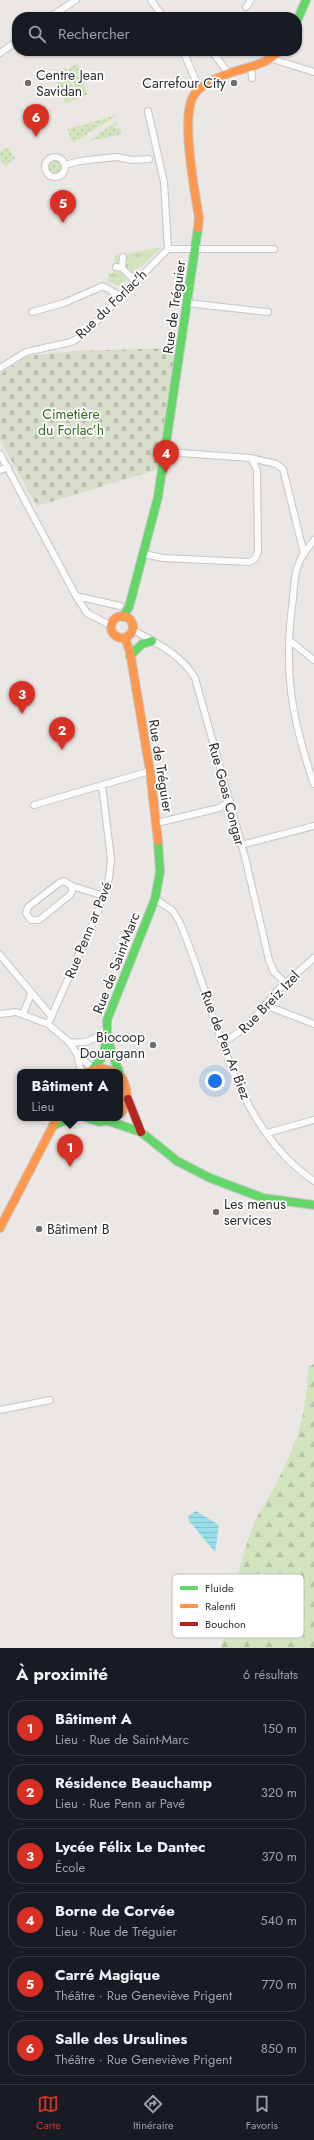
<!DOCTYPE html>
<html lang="fr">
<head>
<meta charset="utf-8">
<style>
	body { margin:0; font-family:Jost,sans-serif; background:#20242c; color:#f1f3f6 }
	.you { position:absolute; left:215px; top:1081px; width:14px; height:14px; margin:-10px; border:3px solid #fff; border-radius:50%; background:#1a73e8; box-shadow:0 0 0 6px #1a73e833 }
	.badge { display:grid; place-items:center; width:26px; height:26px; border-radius:50%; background:#d93025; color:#fff; font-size:13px; font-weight:700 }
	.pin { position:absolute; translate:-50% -33px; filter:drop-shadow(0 1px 2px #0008) }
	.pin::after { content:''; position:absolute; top:21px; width:14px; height:12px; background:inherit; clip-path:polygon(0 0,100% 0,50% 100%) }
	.popup { position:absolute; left:17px; top:1069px; width:106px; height:52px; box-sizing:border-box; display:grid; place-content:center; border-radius:8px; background:#171b24; filter:drop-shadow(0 1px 3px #0005); font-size:13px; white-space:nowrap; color:#9ea1a6 }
	.popup b { font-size:15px; color:#f1f3f6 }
	.popup::after { content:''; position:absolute; left:50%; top:100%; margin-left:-8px; border:8px solid transparent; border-top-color:#171b24 }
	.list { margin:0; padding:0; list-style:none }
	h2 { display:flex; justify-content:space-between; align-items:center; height:52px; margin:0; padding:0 16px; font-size:17px }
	h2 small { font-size:13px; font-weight:400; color:#9ea1a6 }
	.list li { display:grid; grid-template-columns:26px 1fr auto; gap:12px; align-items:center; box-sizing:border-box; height:56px; margin:0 8px 8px; padding:0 8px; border:1px solid #363941; border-radius:16px }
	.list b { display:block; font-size:15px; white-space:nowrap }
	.list p { margin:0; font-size:13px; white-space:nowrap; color:#9ea1a6 }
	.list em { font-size:13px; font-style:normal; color:#9ea1a6 }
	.icon { flex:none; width:22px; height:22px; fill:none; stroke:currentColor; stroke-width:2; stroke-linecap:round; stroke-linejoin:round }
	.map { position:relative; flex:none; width:314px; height:1648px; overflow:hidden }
	.search { position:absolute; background:#171b24; box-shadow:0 1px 3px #0004; left:12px; right:12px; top:12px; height:44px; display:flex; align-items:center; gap:10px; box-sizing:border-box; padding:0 14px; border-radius:16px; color:#9ea1a6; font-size:15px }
	.sheet { height:436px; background:#171b24 }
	nav { display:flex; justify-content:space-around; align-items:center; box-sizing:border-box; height:56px; border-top:1px solid #363941; background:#171b24; font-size:11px; color:#9ea1a6 }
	nav a { display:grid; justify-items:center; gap:2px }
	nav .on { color:#d93025 }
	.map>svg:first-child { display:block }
	.grass { fill:url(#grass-dots) }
	.forest { fill:url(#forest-firs) }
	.cemetery { fill:url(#cemetery-stones) }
	.park { fill:url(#park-tufts) }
	.water { fill:url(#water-rules) }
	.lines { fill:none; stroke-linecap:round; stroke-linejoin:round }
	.street-casing { stroke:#c6c6c6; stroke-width:8 }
	.fast-casing { stroke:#c6c6c6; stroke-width:10 }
	.slow-casing { stroke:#c6c6c6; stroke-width:10 }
	.jam-casing { stroke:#c6c6c6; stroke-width:10 }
	.street { stroke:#fcfbfb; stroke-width:6 }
	.fast { stroke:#63d668; stroke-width:8 }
	.slow { stroke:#ff974d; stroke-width:8 }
	.jam { stroke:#b3261e; stroke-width:8 }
	.poi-dot { fill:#6f6e6d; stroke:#fff; stroke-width:1.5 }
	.labels { text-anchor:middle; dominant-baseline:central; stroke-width:3.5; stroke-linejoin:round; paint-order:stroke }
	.poi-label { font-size:14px; fill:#2d2d2d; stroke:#fff; text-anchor:start }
	.street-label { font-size:14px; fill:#2d2d2d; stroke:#fff }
	.park-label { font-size:14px; fill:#37691d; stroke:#fff }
	.key { fill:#fff; stroke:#c0c0c0; stroke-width:1 }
	.key-label { font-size:11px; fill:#2d2d2d }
</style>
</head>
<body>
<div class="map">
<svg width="314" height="1648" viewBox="0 0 314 1648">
	<defs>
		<pattern id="grass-dots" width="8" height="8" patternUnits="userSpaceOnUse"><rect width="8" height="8" fill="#d2e4be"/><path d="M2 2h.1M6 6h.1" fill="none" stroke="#b5c4a4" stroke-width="1.8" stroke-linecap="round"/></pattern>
		<pattern id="forest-firs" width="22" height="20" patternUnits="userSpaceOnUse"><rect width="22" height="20" fill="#d2e4be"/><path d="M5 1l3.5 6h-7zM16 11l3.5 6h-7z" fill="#b5c4a4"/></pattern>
		<pattern id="cemetery-stones" width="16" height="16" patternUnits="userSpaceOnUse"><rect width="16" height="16" fill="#d9decb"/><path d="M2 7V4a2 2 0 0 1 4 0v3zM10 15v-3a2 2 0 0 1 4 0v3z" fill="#bbbfaf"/></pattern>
		<pattern id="park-tufts" width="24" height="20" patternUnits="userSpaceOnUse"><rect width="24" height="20" fill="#d2e4be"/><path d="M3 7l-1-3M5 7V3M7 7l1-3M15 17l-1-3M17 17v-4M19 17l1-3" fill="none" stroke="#b5c4a4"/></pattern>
		<pattern id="water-rules" width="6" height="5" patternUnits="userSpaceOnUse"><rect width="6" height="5" fill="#99dfea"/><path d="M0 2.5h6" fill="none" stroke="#84c0c9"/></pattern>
	</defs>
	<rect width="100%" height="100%" fill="#eae7e4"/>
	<path class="grass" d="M78,64L87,93V95L78,98L69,69L71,66Z
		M65,68L67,69L77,99L65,103L54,71Z
		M117,115L73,143L67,129Z
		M117,121L118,123L115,126L118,129L120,127L122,134L89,141Z
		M7,147L15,158L5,166L0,159V152Z
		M48 167a7 7 0 1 1 14 0a7 7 0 1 1-14 0Z"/>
	<path class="forest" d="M314,1364V1648H221C231,1605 239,1560 256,1519C262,1506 271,1495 277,1482C298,1441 307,1413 308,1367Z"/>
	<path class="cemetery" d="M176,348L159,469L37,506L0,440V374L28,356L74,351Z"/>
	<path class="park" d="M162,247L120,286L107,281L109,273H113L115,256Z"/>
	<path class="water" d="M196,1511L219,1525L215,1552L189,1521L188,1516Z"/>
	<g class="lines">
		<defs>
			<path id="street" d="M151,0L163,17
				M246,7L251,0
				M50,17L76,0
				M183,51L199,88
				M212,51L228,73
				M0,53L17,41
				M269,58L314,72
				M251,67L252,78
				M148,111L164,182L168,249
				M45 167a10 10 0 1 1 20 0a10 10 0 1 1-20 0Z
				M65,165L80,161L116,157L132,160L149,159
				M116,267L122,268L136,282
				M122,268L123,257
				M187,303L268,312
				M32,312L64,303L103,286L120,296
				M0,368L26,352L71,342L82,336L168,249H274
				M0,454L76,596L120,606
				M251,458L276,464L283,469L304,554
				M0,470L8,467
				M314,540C309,547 302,554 299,563C294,573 294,588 293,599C283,668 291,718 314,784
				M144,554L163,558L249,562L255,559L258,552L257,470L251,458L165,452
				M76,596L87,613L112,626
				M133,630C156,643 181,654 195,678L245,857L269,960L274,972L285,983
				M289,640L314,660
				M34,805L150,771
				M157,823L219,808L230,801
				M241,845L314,826
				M64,881L72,886V891L70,895L39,920H31L26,913L28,907L59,883Z
				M72,886L104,896
				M155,899L172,910L179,921C218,1009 229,1123 314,1181
				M0,955L52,1017
				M265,1005L314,1024
				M0,1014L16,1012L48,1024L69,1042L77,1054L93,1069
				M23,1014L31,994
				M48,1024L97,914L109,878L111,859L102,785
				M69,1042C87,1044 94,1041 106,1028
				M223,1043L246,1027L280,988L314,958
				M77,1054L81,1072
				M267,1133L314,1120
				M0,1410L50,1400"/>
			<path id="fast" d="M297,21L306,0
				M123,617L129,607L158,497L198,228
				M130,656L142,644L152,641
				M93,1069L103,1056L107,1039
				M119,1072L107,1038V1020L155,899L160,872L158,841
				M87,1118L100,1122L113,1119
				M108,1121L141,1132L177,1161L210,1178L263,1198L314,1205
				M53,1126L70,1118"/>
			<path id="slow" d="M198,228L199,218C195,192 180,116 194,95C201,84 216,79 227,74C245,67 265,66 279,51
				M111 627a11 11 0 1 1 22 0a11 11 0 1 1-22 0Z
				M125,638L130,652L150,771L158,841
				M87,1072L101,1068L115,1072
				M120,1075C129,1089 130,1101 120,1114
				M0,1228L57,1118"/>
			<path id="jam" d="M128,1099L141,1132"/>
		</defs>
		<use href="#street" class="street-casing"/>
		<use href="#fast" class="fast-casing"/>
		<use href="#slow" class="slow-casing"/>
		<use href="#jam" class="jam-casing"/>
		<use href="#street" class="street"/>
		<use href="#fast" class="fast"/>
		<use href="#slow" class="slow"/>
		<use href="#jam" class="jam"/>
	</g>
	<g class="poi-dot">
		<circle cx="28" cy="83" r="4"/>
		<circle cx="234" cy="83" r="4"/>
		<circle cx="153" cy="1045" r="4"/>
		<circle cx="216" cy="1212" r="4"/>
		<circle cx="39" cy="1229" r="4"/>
	</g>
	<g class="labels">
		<g class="poi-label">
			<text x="36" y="75">Centre Jean<tspan x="36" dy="16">Savidan</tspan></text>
			<text x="226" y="83" text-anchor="end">Carrefour City</text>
			<text x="145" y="1037" text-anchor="end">Biocoop<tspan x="145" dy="16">Douargann</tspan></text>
			<text x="224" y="1204">Les menus<tspan x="224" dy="16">services</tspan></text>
			<text x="47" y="1229">Bâtiment B</text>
		</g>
		<g class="street-label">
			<text transform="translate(111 304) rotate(-44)">Rue du Forlac'h</text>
			<text transform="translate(174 307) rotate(-82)">Rue de Tréguier</text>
			<text transform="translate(161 766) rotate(81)">Rue de Tréguier</text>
			<text transform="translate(227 794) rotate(75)">Rue Goas Congar</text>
			<text transform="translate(88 930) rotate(-68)">Rue Penn ar Pavé</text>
			<text transform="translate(116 963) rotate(-69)">Rue de Saint-Marc</text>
			<text transform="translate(269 1002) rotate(-46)">Rue Breiz Izel</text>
			<text transform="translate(226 1045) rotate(69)">Rue de Pen Ar Biez</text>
		</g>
		<g class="park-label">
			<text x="71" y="414">Cimetière<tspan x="71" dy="16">du Forlac’h</tspan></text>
		</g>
	</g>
	<rect x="172" y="1574" width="132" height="64" rx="6" class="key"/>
	<rect x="180" y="1586" width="18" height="4" fill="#63d668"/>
	<rect x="180" y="1604" width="18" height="4" fill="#ff974d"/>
	<rect x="180" y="1622" width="18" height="4" fill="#b3261e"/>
	<g class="key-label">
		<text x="205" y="1592">Fluide</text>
		<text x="205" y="1610">Ralenti</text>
		<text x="205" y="1628">Bouchon</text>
	</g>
</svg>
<div class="you"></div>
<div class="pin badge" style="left:70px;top:1167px">1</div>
<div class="popup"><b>Bâtiment A</b>Lieu</div>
<div class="pin badge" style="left:62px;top:750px">2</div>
<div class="pin badge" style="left:22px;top:714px">3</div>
<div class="pin badge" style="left:166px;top:473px">4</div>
<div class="pin badge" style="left:63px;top:223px">5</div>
<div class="pin badge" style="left:36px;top:137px">6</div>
<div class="search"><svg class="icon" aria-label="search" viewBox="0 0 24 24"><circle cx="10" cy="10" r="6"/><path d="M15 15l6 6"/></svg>Rechercher</div>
</div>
<section class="sheet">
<h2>À proximité<small>6 résultats</small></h2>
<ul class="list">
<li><span class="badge">1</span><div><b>Bâtiment A</b><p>Lieu · Rue de Saint-Marc</p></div><em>150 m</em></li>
<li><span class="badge">2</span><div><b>Résidence Beauchamp</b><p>Lieu · Rue Penn ar Pavé</p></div><em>320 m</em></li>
<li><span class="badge">3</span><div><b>Lycée Félix Le Dantec</b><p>École</p></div><em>370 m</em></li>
<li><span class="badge">4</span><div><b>Borne de Corvée</b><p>Lieu · Rue de Tréguier</p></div><em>540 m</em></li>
<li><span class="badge">5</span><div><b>Carré Magique</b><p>Théâtre · Rue Geneviève Prigent</p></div><em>770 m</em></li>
<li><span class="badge">6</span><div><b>Salle des Ursulines</b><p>Théâtre · Rue Geneviève Prigent</p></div><em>850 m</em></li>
</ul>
</section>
<nav>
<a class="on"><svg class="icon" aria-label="map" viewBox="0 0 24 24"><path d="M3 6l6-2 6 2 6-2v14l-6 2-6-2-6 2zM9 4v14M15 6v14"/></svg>Carte</a>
<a><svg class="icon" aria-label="directions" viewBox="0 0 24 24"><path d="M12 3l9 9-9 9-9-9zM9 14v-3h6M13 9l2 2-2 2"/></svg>Itinéraire</a>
<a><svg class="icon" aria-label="saved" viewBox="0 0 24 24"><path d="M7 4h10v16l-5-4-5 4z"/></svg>Favoris</a>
</nav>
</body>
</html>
